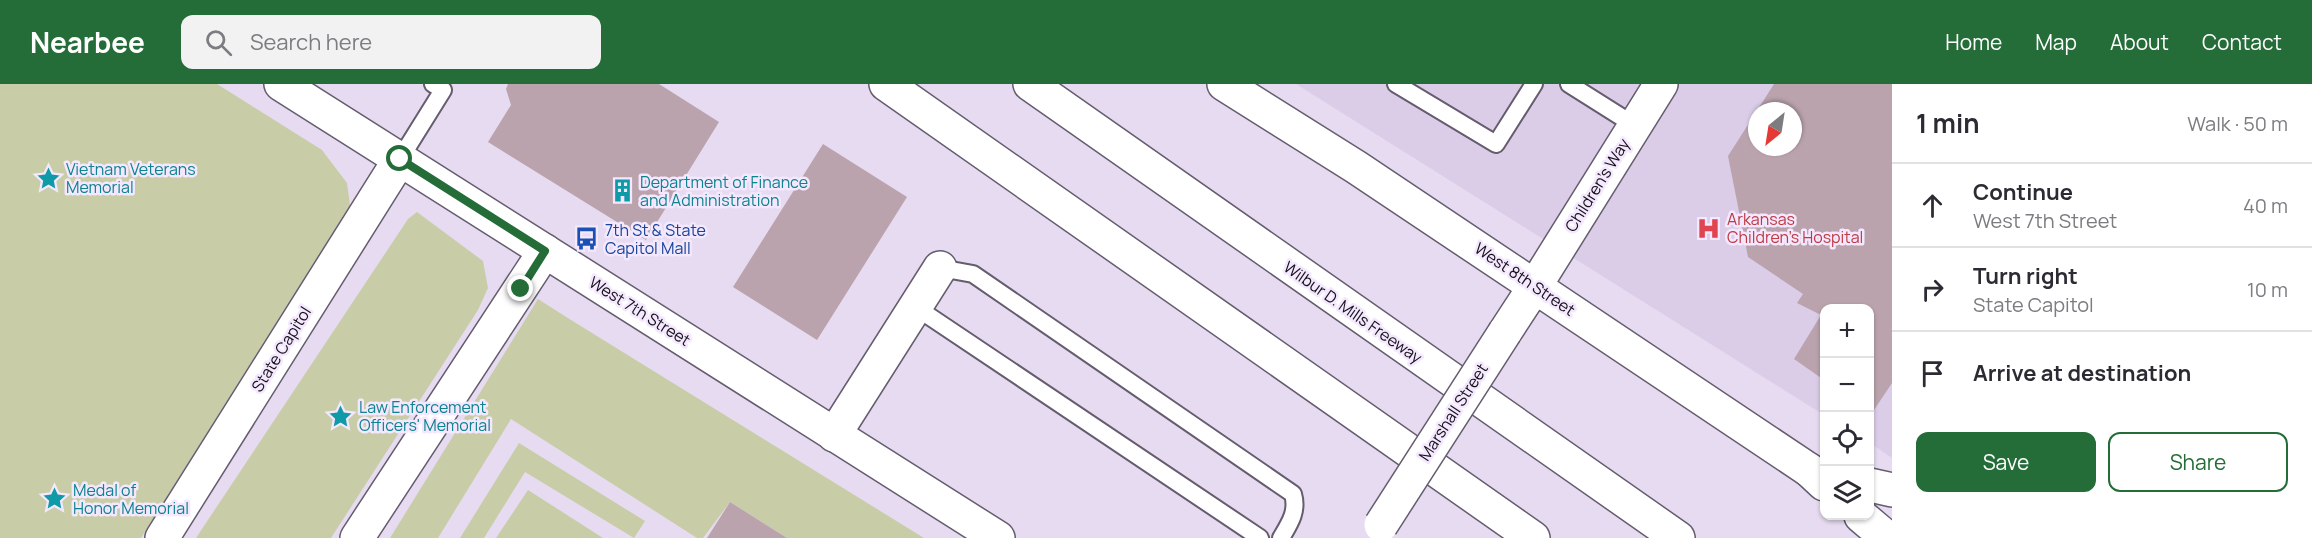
<!DOCTYPE html>
<html lang="en">
<head>
<meta charset="utf-8">
<style>
	body { margin:0; font-family:Manrope,sans-serif; background:#f2f2f3; color:#2b2b33 }
	.controls { position:absolute; right:18px; bottom:18px; display:grid; overflow:hidden; border-radius:12px; box-shadow:0 2px 4px #0004 }
	.controls button { width:54px; height:54px; display:grid; place-items:center; padding:0; border:0; border-bottom:2px solid #e1e1e2; background:#fff; color:#2b2b33; font:30px sans-serif }
	.compass { position:absolute; left:1748px; top:18px; width:54px; height:54px; border-radius:50%; background:#fff; box-shadow:0 2px 4px #0004; rotate:210deg }
	.stop { position:absolute; width:18px; height:18px; margin:-14px; border:4px solid #246c38; border-radius:50%; background:#fff }
	.stop.end { background:#246c38; border-color:#fff; box-shadow:0 2px 6px #0008 }
	.list { margin:0; padding:0; list-style:none }
	h2 { display:flex; justify-content:space-between; align-items:center; height:78px; margin:0; padding:0 24px; font-size:26px }
	h2 small { font-size:20px; font-weight:400; color:#7c7c81 }
	.list li { display:grid; grid-template-columns:39px 1fr auto; gap:18px; align-items:center; box-sizing:border-box; height:84px; padding:0 24px; border-top:2px solid #e1e1e2 }
	.list b { display:block; font-size:22px; white-space:nowrap }
	.list p { margin:0; font-size:20px; white-space:nowrap; color:#7c7c81 }
	.list em { font-size:20px; font-style:normal; color:#7c7c81 }
	.actions { display:flex; gap:12px; padding:18px 24px }
	.actions a { flex:1; padding:14px 0; border:2px solid #246c38; border-radius:12px; text-align:center; font-size:21px; color:#246c38 }
	.actions .main { background:#246c38; color:#fff }
	.icon { flex:none; width:33px; height:33px; fill:none; stroke:currentColor; stroke-width:2; stroke-linecap:round; stroke-linejoin:round }
	.map { position:relative; flex:none; width:1892px; height:454px; overflow:hidden }
	header { display:flex; align-items:center; gap:36px; box-sizing:border-box; height:84px; padding:0 30px; background:#246c38; color:#fff }
	header strong { font-size:28px }
	nav { display:flex; gap:33px; margin-inline-start:auto; font-size:21px }
	.search { width:420px; height:54px; background:#f2f2f3; display:flex; align-items:center; gap:15px; box-sizing:border-box; padding:0 21px; border-radius:12px; color:#7c7c81; font-size:22px }
	main { display:flex }
	aside { flex:1; background:#fff }
	.map>svg:first-child { display:block }
	.built { fill:#dbcde8; fill-rule:evenodd }
	.green { fill:#c8cda8 }
	.building { fill:#baa3ad; fill-rule:evenodd }
	.lines { fill:none; stroke-linecap:round; stroke-linejoin:round }
	.lane-casing { stroke:#655c6e; stroke-width:20 }
	.street-casing { stroke:#655c6e; stroke-width:36 }
	.secondary-casing { stroke:#655c6e; stroke-width:36 }
	.highway-casing { stroke:#655c6e; stroke-width:36 }
	.lane { stroke:#fff; stroke-width:16 }
	.street { stroke:#fff; stroke-width:33 }
	.secondary { stroke:#fff; stroke-width:33 }
	.highway { stroke:#fff; stroke-width:33 }
	.secondary-bridge-casing { stroke:#655c6e; stroke-width:36; stroke-linecap:butt }
	.secondary-bridge { stroke:#fff; stroke-width:33 }
	.route { stroke:#246c38; stroke-width:8 }
	.labels { text-anchor:middle; dominant-baseline:central; stroke-width:5; stroke-linejoin:round; paint-order:stroke }
	.culture-label { font-size:16px; fill:#0d838f; stroke:#f4e8fe; text-anchor:start }
	.street-label { font-size:16px; fill:#141017; stroke:#f4e8fe }
	.health-label { font-size:16px; fill:#be3a42; stroke:#f4e8fe; text-anchor:start }
	.transit-label { font-size:16px; fill:#164399; stroke:#f4e8fe; text-anchor:start }
</style>
</head>
<body>
<header>
<strong>Nearbee</strong>
<div class="search"><svg class="icon" aria-label="search" viewBox="0 0 24 24"><circle cx="10" cy="10" r="6"/><path d="M15 15l6 6"/></svg>Search here</div>
<nav><a>Home</a><a>Map</a><a>About</a><a>Contact</a></nav>
</header>
<main>
<div class="map">
<svg width="1892" height="454" viewBox="0 0 1892 454">
	<rect width="100%" height="100%" fill="#e6dbf0"/>
	<path class="built" d="M1296,0H1892V374L1870,359V225H1824V331ZM1757,27H1793V63H1757Z"/>
	<path class="green" d="M0,0H217L322,66L347,99L350,121L141,454H0Z
		M417,128L483,177L488,204L478,226L331,454H196L408,135Z
		M538,215L571,236L924,454H787L730,418L703,454H697L511,335L438,454H390Z
		M519,359L645,437L634,454L525,388L484,454H460Z
		M528,406L603,454H496Z"/>
	<path class="building" d="M508,0H659L719,38L646,156L488,58L511,21L506,5Z
		M1774,0H1892V299L1870,332V225H1824V306L1820,303L1824,296L1794,275L1821,231L1797,219L1803,210L1748,173L1728,72ZM1757,27H1793V63H1757Z
		M823,60L907,113L817,256L733,203Z
		M730,418L787,454H707Z"/>
	<g class="lines">
		<defs>
			<path id="lane" d="M1396,0L1496,60L1534,0
				M1569,0L1634,41
				M400,75L443,6L433,0
				M940,184L973,190L1293,410C1298,427 1290,439 1281,454
				M914,222L1260,454"/>
			<path id="street" d="M1535,202L1661,0
				M834,351L940,184
				M1870,401L1892,406
				M162,454L400,75
				M357,454L545,167"/>
			<path id="secondary" d="M281,0L998,454
				M1224,0L1356,83L1809,386
				M1505,248L1535,202"/>
			<path id="highway" d="M886,0L1533,454
				M1030,0L1678,454
				M1809,386L1824,400
				M1861,432L1887,454"/>
		</defs>
		<use href="#lane" class="lane-casing"/>
		<use href="#street" class="street-casing"/>
		<use href="#secondary" class="secondary-casing"/>
		<use href="#highway" class="highway-casing"/>
		<use href="#lane" class="lane"/>
		<use href="#street" class="street"/>
		<use href="#secondary" class="secondary"/>
		<use href="#highway" class="highway"/>
		<defs>
			<path id="secondary-bridge" d="M1381,441L1505,248"/>
		</defs>
		<use href="#secondary-bridge" class="secondary-bridge-casing"/>
		<use href="#secondary-bridge" class="secondary-bridge"/>
	</g>
	<g class="lines">
		<path class="route" d="M400,75L545,167L521,205"/>
	</g>
	<defs>
		<symbol id="sight-bare" viewBox="-9 -9 18 18"><path d="M0-6L1.8-2.2L6-1.7L2.9 1.2L3.7 5.4L0 3.3L-3.7 5.4L-2.9 1.2L-6-1.7L-1.8-2.2Z" fill="#0f9aa8" stroke="#f4e8fe" stroke-width="2.5" paint-order="stroke"/></symbol>
		<symbol id="building-bare" viewBox="-9 -9 18 18"><path d="M-4-6H4V6H1V3H-1V6H-4ZM-2.5-4.3h1.7v1.8h-1.7ZM.8-4.3h1.7v1.8H.8ZM-2.5-1h1.7V.8h-1.7ZM.8-1h1.7V.8H.8Z" fill="#0f9aa8" stroke="#f4e8fe" stroke-width="2.5" paint-order="stroke"/></symbol>
		<symbol id="hospital-bare" viewBox="-9 -9 18 18"><path d="M-5-5h3v3.5h4V-5h3V5h-3V1.5h-4V5h-3Z" fill="#e0444e" stroke="#f4e8fe" stroke-width="2.5" paint-order="stroke"/></symbol>
		<symbol id="bus-bare" viewBox="-9 -9 18 18"><path d="M-5-6H5V4H4V6H2V4H-2V6H-4V4H-5ZM-3.5-4V0h7V-4ZM-3.5 1.2v1.5H-2V1.2ZM2 1.2v1.5H3.5V1.2Z" fill="#1a4fb4" stroke="#f4e8fe" stroke-width="2.5" paint-order="stroke"/></symbol>
	</defs>
	<g fill-rule="evenodd">
		<use href="#sight-bare" x="32" y="78" width="33" height="33"/>
		<use href="#building-bare" x="606" y="90" width="33" height="33"/>
		<use href="#hospital-bare" x="1692" y="128" width="33" height="33"/>
		<use href="#bus-bare" x="570" y="138" width="33" height="33"/>
		<use href="#sight-bare" x="324" y="316" width="33" height="33"/>
		<use href="#sight-bare" x="38" y="398" width="33" height="33"/>
	</g>
	<g class="labels">
		<g class="culture-label">
			<text x="66" y="85">Vietnam Veterans<tspan x="66" dy="18">Memorial</tspan></text>
			<text x="640" y="98">Department of Finance<tspan x="640" dy="18">and Administration</tspan></text>
			<text x="359" y="323">Law Enforcement<tspan x="359" dy="18">Officers' Memorial</tspan></text>
			<text x="73" y="406">Medal of<tspan x="73" dy="18">Honor Memorial</tspan></text>
		</g>
		<g class="street-label">
			<text transform="translate(1597 101) rotate(-58)">Children's Way</text>
			<text transform="translate(1525 195) rotate(34)">West 8th Street</text>
			<text transform="translate(640 227) rotate(32)">West 7th Street</text>
			<text transform="translate(1353 228) rotate(35)">Wilbur D. Mills Freeway</text>
			<text transform="translate(281 265) rotate(-58)">State Capitol</text>
			<text transform="translate(1453 328) rotate(-57)">Marshall Street</text>
		</g>
		<g class="health-label">
			<text x="1727" y="135">Arkansas<tspan x="1727" dy="18">Children's Hospital</tspan></text>
		</g>
		<g class="transit-label">
			<text x="605" y="146">7th St &amp; State<tspan x="605" dy="18">Capitol Mall</tspan></text>
		</g>
	</g>
</svg>
<div class="controls">
<button>+</button>
<button>−</button>
<button><svg class="icon" aria-label="locate" viewBox="0 0 24 24"><circle cx="12" cy="12" r="6"/><path d="M12 2v4M12 18v4M2 12h4M18 12h4"/></svg></button>
<button><svg class="icon" aria-label="layers" viewBox="0 0 24 24"><path d="M12 4l9 5-9 5-9-5zM3 14l9 5 9-5"/></svg></button>
</div>
<svg class="compass" viewBox="-18 -18 36 36"><path d="M0-13l5 13h-10z" fill="#e53935"/><path d="M0 13l5-13h-10z" fill="#7c7c81"/></svg>
<div class="stop" style="left:400px;top:75px"></div>
<div class="stop end" style="left:521px;top:205px"></div>
</div>
<aside>
<h2>1 min<small>Walk · 50 m</small></h2>
<ul class="list">
<li><svg class="icon" aria-label="ahead" viewBox="0 0 24 24"><path d="M12 20V5M6 11l6-6 6 6"/></svg><div><b>Continue</b><p>West 7th Street</p></div><em>40 m</em></li>
<li><svg class="icon" aria-label="right" viewBox="0 0 24 24"><path d="M7 20v-9h11M14 6l5 5-5 5"/></svg><div><b>Turn right</b><p>State Capitol</p></div><em>10 m</em></li>
<li><svg class="icon" aria-label="arrive" viewBox="0 0 24 24"><path d="M6 21V4h12l-3 4 3 4H6"/></svg><div><b>Arrive at destination</b></div></li>
</ul>
<div class="actions"><a class="main">Save</a><a>Share</a></div>
</aside>
</main>
</body>
</html>
